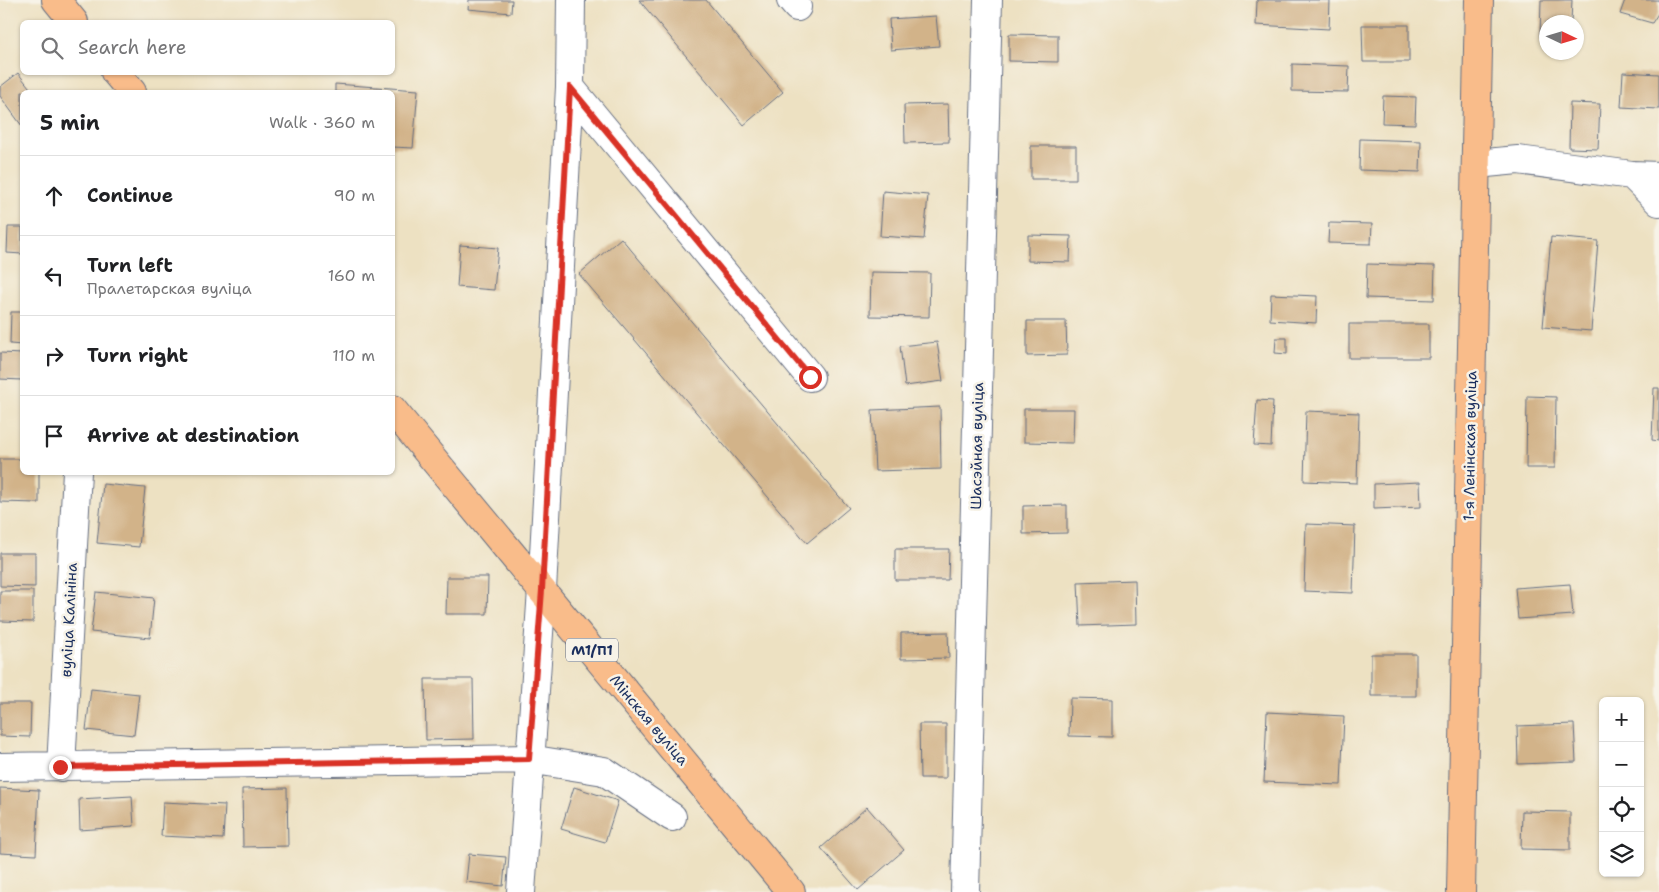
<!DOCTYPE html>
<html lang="en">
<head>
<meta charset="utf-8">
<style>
	body { margin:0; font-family:"Shantell Sans",sans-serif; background:#f2f2f2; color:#202124 }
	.controls { position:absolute; right:15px; bottom:15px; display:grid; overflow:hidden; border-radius:8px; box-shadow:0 1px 4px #0004 }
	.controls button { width:45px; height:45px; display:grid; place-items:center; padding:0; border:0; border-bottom:1px solid #e0e0e0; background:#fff; color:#202124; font:25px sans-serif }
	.compass { position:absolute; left:1539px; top:15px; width:45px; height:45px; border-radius:50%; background:#fff; box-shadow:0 1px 4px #0004; rotate:94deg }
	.stop { position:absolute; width:15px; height:15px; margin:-11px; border:4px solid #d93025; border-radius:50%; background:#fff }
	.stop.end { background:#d93025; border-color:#fff; box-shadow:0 1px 5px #0008 }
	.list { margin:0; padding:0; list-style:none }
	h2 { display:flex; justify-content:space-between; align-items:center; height:65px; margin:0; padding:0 20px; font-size:21px }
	h2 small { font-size:16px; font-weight:400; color:#757577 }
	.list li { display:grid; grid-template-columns:32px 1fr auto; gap:15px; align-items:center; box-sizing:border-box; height:80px; padding:0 20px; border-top:1px solid #e0e0e0 }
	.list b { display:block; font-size:19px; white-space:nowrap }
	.list p { margin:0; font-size:16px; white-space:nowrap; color:#757577 }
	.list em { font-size:16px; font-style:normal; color:#757577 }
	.icon { flex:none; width:28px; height:28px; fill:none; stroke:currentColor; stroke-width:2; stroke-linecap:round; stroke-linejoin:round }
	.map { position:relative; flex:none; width:1659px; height:892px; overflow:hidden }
	.search { position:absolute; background:#fff; box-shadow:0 1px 4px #0004; left:20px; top:20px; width:375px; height:55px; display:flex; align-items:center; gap:12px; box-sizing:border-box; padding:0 18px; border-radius:8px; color:#757577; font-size:19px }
	.panel { position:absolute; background:#fff; box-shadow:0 1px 4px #0004; left:20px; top:90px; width:375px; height:385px; border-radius:8px }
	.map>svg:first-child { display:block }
	.building { fill:#d2b389 }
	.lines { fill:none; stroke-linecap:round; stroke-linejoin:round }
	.minor-casing { stroke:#646d81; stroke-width:30 }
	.major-casing { stroke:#646d81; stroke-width:30 }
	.minor { stroke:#fff; stroke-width:28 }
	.major { stroke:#f9bc8a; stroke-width:28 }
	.route { stroke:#d93025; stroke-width:6 }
	.labels { text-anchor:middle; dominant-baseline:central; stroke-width:5; stroke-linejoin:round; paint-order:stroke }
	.shield { fill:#f7f3e8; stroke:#5d6a87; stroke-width:1 }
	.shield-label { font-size:14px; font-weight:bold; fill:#1b2f5e }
	.street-label { font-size:15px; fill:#1b2f5e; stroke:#f7f3e8 }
</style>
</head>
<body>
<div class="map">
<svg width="1659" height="892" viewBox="0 0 1659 892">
	<rect width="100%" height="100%" fill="#f7f3e8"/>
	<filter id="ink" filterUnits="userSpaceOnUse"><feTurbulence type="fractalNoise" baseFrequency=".02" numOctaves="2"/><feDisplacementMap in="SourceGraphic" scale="10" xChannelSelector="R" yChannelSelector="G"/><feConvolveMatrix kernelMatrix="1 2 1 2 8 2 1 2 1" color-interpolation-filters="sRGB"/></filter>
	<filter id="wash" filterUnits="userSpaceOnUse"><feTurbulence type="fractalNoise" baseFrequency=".0096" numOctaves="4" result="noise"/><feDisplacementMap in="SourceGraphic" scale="20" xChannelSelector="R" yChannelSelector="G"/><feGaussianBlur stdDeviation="1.12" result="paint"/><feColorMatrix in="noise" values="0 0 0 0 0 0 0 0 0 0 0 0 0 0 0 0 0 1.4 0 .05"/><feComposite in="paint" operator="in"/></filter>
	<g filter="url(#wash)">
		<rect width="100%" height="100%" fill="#ede1c2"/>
		<g id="blocks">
			<path class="building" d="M469,0H512L511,13L468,9Z
				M639,0H706L783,92L744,125Z
				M1257,0H1330L1329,29L1256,25Z
				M1541,0H1572L1571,22H1546V37H1540Z
				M1625,0H1659V12L1652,23L1620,14Z
				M936,16L939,46L891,50L889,19Z
				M1362,25H1409V62H1363Z
				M1009,34L1058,35V62L1009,61Z
				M1292,64L1349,66L1348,92L1292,91Z
				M1623,72L1659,74V109L1621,107Z
				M18,73L33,92H22V126L0,96V87Z
				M335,84L418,90L413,148L392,147V92H335Z
				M1383,96L1416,97L1415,124L1382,123Z
				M1570,103L1600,104L1598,149L1569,148Z
				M948,104L949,142L905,143L904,105Z
				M1360,139L1421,141L1420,172L1359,170Z
				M1031,146H1076V179H1031Z
				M883,191L928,195L924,239L880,236Z
				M1329,223L1372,224L1371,244L1328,243Z
				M8,227H22V254L7,253Z
				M1028,235L1071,236L1070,262L1028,261Z
				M1551,237L1598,241L1591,331L1543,327Z
				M621,238L849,508L807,543L579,274Z
				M460,245L498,248L494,290L457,287Z
				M1367,264L1435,266L1434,300L1366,298Z
				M871,272L930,273L929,317L870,316Z
				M1271,294L1317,296L1316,323L1270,320Z
				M11,312H22V345L10,344Z
				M1027,321H1066L1067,355L1027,356Z
				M1349,324H1429V358H1349Z
				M1276,338H1287V354L1275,353Z
				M937,342L943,381L905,386L900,346Z
				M0,353L22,354V380L0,379Z
				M1654,388H1659V441L1652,440Z
				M1527,396L1556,397L1555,468H1526Z
				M1257,400L1273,401L1271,446L1254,445Z
				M940,407L941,469L875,471L872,410Z
				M1024,409H1074L1073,443L1024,442Z
				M1306,411L1359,413L1357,483L1304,481Z
				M0,459H22V472H39V503L0,502Z
				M1420,482L1421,507L1374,509V484Z
				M103,484L145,488L139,547L97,543Z
				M1067,505V533L1023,534V506Z
				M1306,524L1355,526L1353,593L1304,591Z
				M895,549H949L948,580H895Z
				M0,553H35V587L0,586Z
				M447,577H488L487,614H446Z
				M1135,580L1136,624L1080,626L1078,582Z
				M1570,584L1573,615L1518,619L1515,588Z
				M0,591H33V622L0,621Z
				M96,592L154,598L150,638L91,632Z
				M948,632L949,658L901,659V633Z
				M1371,654H1416V696H1371Z
				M425,679H473L474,739L426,740Z
				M91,689L139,694L134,735L86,730Z
				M1070,698L1112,699V737L1069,736Z
				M0,703H31L30,737L0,736Z
				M1267,712L1344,716L1341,785L1264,782Z
				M919,724H946V778H920Z
				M1574,724L1576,762L1518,764L1517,726Z
				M574,787L618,801L605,842L561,829Z
				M0,788L39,790L36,855L0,853Z
				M287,788L288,846L243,847L242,789Z
				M132,796L134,826L80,830L79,799Z
				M163,802L225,805L223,839L161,836Z
				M867,807L904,850L858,890L821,848Z
				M1522,811L1570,812V850L1521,849Z
				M469,854L506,857L503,886L466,882Z"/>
		</g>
	</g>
	<g filter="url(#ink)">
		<use href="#blocks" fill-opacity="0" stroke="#646d81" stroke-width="1"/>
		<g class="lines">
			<defs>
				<path id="minor" d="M791,0L797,7
					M570,87L810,377
					M1476,164L1518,160L1632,175L1659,176
					M1632,175L1659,202
					M0,767L529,759L604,771L672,817
					M61,767L77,472
					M521,892L542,590L570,87L571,0
					M965,892L988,0"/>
				<path id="major" d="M56,0L74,22
					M115,72L132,92
					M392,409L791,892
					M1461,892L1479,0"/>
			</defs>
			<use href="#minor" class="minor-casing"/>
			<use href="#major" class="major-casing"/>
			<use href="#minor" class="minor"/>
			<use href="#major" class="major"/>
		</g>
	</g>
	<g class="lines" filter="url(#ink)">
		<path class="route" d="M60,767L529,759L542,590L570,87L810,377"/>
	</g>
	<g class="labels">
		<rect class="shield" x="566" y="638.5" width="52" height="23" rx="4"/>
		<g class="shield-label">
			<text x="592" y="650">М1/П1</text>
		</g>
		<g class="street-label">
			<text transform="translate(977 446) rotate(-89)">Шасэйная вуліца</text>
			<text transform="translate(1470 446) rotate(-89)">1-я Ленінская вуліца</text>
			<text transform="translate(69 620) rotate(-87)">вуліца Калініна</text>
			<text transform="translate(649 720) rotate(50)">Мінская вуліца</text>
		</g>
	</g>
</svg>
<div class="controls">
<button>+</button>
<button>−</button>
<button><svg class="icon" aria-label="locate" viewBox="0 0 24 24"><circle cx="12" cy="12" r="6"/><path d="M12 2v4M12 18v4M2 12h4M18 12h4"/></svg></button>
<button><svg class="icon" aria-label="layers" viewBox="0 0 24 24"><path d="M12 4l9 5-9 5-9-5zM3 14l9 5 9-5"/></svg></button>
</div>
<svg class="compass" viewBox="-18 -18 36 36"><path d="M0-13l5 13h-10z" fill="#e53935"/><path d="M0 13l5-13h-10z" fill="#757577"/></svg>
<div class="stop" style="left:810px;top:377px"></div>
<div class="stop end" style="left:60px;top:767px"></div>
<div class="search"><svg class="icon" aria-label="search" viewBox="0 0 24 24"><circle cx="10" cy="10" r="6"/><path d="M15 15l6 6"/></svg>Search here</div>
<section class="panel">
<h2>5 min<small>Walk · 360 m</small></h2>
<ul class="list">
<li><svg class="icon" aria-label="ahead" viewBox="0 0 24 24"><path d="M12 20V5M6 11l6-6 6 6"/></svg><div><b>Continue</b></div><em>90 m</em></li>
<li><svg class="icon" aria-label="left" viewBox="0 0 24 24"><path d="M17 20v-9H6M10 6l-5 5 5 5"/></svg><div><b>Turn left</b><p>Пралетарская вуліца</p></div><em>160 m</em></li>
<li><svg class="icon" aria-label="right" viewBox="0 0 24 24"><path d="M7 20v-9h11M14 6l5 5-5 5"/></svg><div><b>Turn right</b></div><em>110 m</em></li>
<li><svg class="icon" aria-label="arrive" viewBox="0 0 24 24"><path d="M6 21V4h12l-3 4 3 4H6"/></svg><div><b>Arrive at destination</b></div></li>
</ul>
</section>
</div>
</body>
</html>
